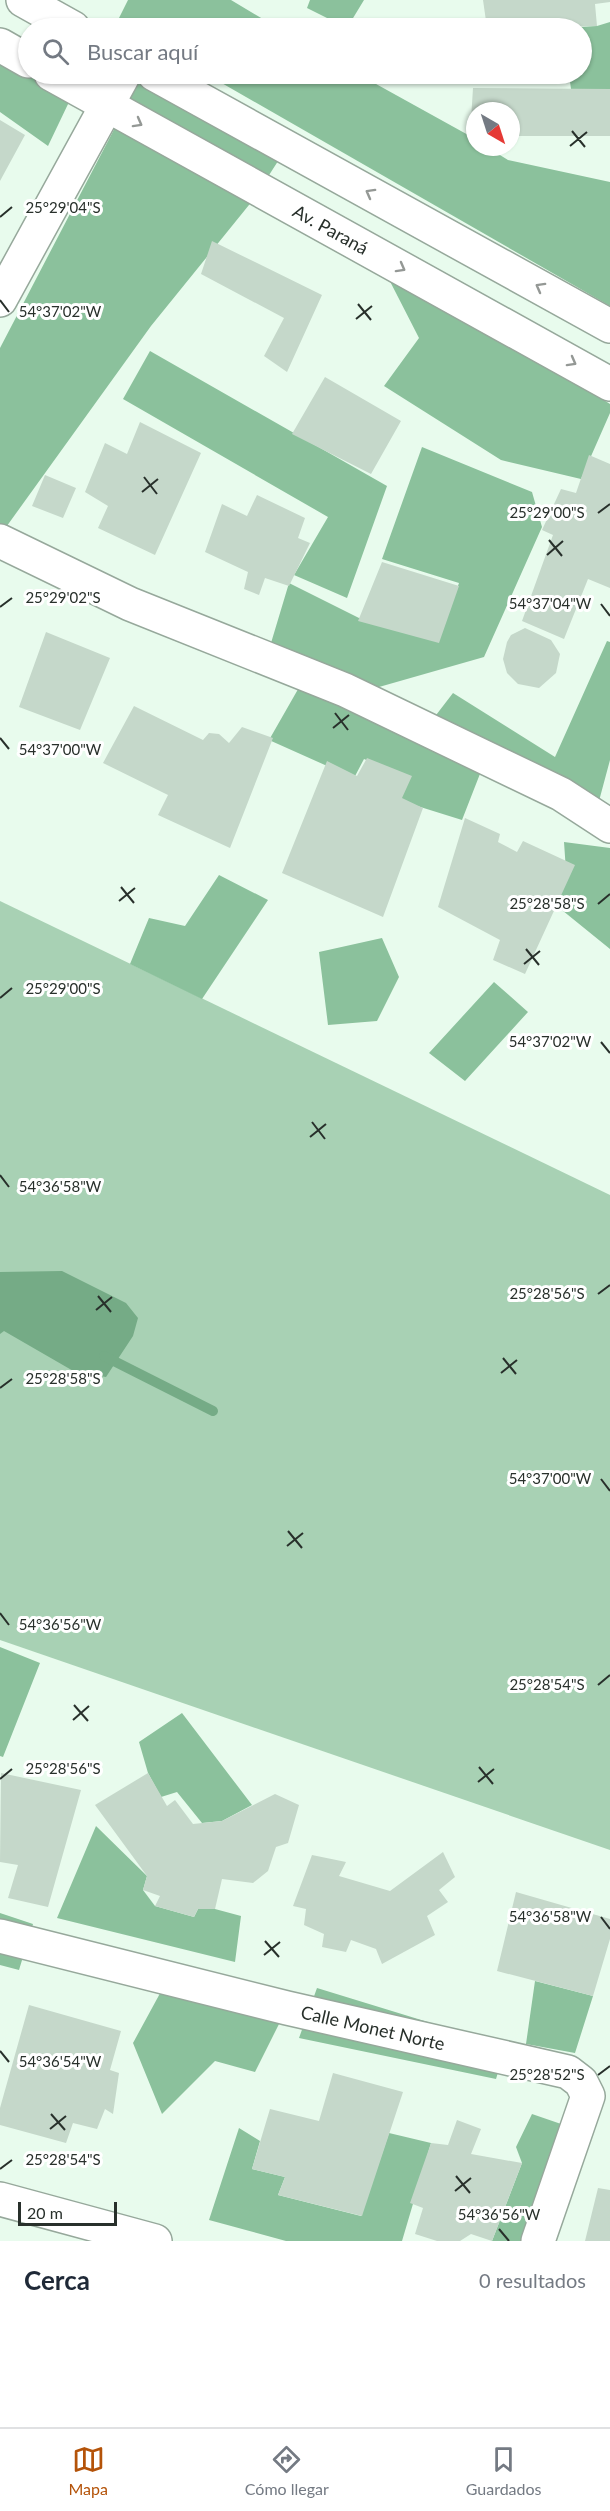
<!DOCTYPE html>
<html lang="es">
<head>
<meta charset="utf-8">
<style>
	body { margin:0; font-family:Lato,sans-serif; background:#f2f2f3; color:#1f2937 }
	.compass { position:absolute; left:466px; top:102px; width:54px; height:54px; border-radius:50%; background:#fff; box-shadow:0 2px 4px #0004; rotate:141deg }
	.scale { position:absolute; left:18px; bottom:15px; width:99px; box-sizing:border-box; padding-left:6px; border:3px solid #28302b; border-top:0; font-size:16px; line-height:21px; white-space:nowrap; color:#28302b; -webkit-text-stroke:4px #fff; paint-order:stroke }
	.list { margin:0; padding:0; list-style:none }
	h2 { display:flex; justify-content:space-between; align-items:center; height:78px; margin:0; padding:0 24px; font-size:26px }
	h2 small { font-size:20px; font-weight:400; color:#747a83 }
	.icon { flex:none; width:33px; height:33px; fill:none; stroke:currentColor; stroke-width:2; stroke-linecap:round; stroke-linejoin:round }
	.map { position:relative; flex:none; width:610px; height:2241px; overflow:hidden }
	.search { position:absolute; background:#fff; box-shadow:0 2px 4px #0004; left:18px; right:18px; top:18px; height:66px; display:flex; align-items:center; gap:15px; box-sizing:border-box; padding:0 21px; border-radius:33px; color:#747a83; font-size:22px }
	.sheet { height:186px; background:#fff }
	nav { display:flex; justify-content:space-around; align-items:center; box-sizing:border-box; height:84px; border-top:2px solid #e0e1e3; background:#fff; font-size:16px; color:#747a83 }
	nav a { display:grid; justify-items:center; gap:3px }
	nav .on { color:#b45309 }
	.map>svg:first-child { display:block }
	.green { fill:#a8d1b4 }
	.forest { fill:#8bc19c }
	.water { fill:#75ab86 }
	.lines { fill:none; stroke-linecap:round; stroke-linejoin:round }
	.stream { stroke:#75ab86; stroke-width:10 }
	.building { fill:#c5d8ca }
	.street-casing { stroke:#96a89b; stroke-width:36 }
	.secondary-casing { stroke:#96a89b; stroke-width:36 }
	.street { stroke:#fff; stroke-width:33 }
	.secondary { stroke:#fff; stroke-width:33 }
	.oneway { stroke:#949895 }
	.ticks { fill:none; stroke:#28302b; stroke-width:2 }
	.labels { text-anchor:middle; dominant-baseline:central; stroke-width:6; stroke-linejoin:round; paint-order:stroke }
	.street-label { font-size:18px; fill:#28302b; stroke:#fff }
	.ticks-label { font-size:15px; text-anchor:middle; fill:#28302b; stroke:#fff; stroke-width:6; stroke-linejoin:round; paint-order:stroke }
</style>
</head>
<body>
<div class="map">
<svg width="610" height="2241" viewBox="0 0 610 2241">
	<rect width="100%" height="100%" fill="#e8fbed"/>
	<path class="green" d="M0,901L610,1195V1850L0,1640Z"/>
	<path class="forest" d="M128,0H231L278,28H128L117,22Z
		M310,0H364L347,28L307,8Z
		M610,22V89H571L569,74H582V28H561L597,26Z
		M0,55L69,102L48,146L0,112Z
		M143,74L280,158L253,200L151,326L4,530L0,527V348Z
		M206,74H358L470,136L475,139V147H487L508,160L610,182V306Z
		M376,254L610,404V413L581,479L501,460L384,386L419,338Z
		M150,351L387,486L347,598L294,575L328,517L123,399Z
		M422,447L532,492L542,527L484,657L358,693L271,643L289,583L359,618L439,639L459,583L382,559Z
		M607,641L610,642V760L599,801L433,719L453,693L555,757Z
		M305,677L485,761L462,820L398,800L408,778L364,759L354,778L269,740Z
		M564,842L610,848V949L552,902L566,871Z
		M219,875L268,900L202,999L130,964L149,918L185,926Z
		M382,938L399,977L377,1021L328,1025L319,952Z
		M494,982L528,1012L465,1081L429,1053Z
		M0,1647L40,1663L3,1757L0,1756Z
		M182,1713L252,1805L222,1821L202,1823L177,1792L161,1797L148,1773L139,1742Z
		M96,1826L147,1876L143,1890L155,1906L194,1917L198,1909H215L241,1916L235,1962L57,1918Z
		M0,1913L33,1924L19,1970L0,1965Z
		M535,1981L593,1996L575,2053L526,2044Z
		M164,1986L287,2008L255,2072L215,2061L162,2114L133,2043Z
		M317,1988L506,2046L496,2079L299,2038Z
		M532,2114L564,2125L526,2241H492L522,2163L516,2147Z
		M239,2128L260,2141L252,2169L285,2177L278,2195L361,2216L389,2133L431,2143L402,2241H286L209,2220Z"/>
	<path class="water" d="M62,1271L126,1303L138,1318L133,1336L106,1377L75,1372L4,1331L0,1334V1272Z"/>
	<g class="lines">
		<path class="stream" d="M104,1356L213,1411"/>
	</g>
	<path class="building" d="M483,0H610V2L595,4L597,26L487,28Z
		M473,88L610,89V136H511V111H475V136H470Z
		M0,120L25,135L0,181Z
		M212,241L322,295L287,372L264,356L284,318L201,274Z
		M325,377L401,421L371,474L292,434Z
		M140,422L201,453L155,555L98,528L108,506L85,492L105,443L127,454Z
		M589,455L610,464V588L588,579L564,639L522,621L553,535L542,530L561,489L576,493Z
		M45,475L76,488L63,518L32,506Z
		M257,495L305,518L298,538L310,543L289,586L265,578L259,595L244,589L248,572L205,552L222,504L247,516Z
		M382,562L459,586L439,643L358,621Z
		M525,628L551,640L560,654L556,673L539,688L518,684L507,673L503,659L507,642L511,635Z
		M46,632L110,658L80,730L19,707Z
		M134,706L203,740L209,733L219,734L229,743L242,727L273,738L230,848L158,815L168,795L103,763Z
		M367,758L412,776L402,798L423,808L383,917L282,873L327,761L357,776Z
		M465,818L500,834L498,842L517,852L523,841L575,865L525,974L493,960L500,940L438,907Z
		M1,1773L81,1790L48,1907L8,1898L18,1865L0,1862Z
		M148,1773L167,1806L175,1800L193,1824L222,1821L275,1794L299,1805L288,1843L276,1847L268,1871L253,1883L222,1879L215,1909H198L194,1917L155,1906L160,1896L143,1890L147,1876L95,1805Z
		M443,1852L455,1877L439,1890L448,1902L427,1916L435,1935L382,1964L376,1949L351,1940L346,1952L322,1947L324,1934L304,1925L306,1909L293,1906L312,1855L346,1862L339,1876L390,1891Z
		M516,1892L610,1919V1939L593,1996L497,1971Z
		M29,2005L121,2031L110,2070L119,2073L113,2114L105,2109L97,2129L73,2123L66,2143L0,2125V2108Z
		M333,2073L403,2092L362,2216L278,2195L285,2177L252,2169L270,2109L319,2121Z
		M457,2120L481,2129L471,2154L522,2163L492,2241L471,2234L460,2241H437L415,2234L423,2208L410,2203L431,2143L448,2145Z
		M598,2188L610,2190V2241H585Z"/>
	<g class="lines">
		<defs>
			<g id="street">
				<path d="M0,300L124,74"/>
				<path d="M0,541L130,604L345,690L561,794L610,826"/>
				<path id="s1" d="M0,1936L287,2008L568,2072L581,2082L588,2096L538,2241"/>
				<path d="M0,2199L155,2241"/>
			</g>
			<g id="secondary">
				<path d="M23,0L73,28"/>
				<path d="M0,45L28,61"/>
				<path id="s2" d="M51,74L610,384"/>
				<path d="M154,74L610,326"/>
			</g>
		</defs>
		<use href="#street" class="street-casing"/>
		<use href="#secondary" class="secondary-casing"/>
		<use href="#street" class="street"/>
		<use href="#secondary" class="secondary"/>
	</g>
	<defs><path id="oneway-chevron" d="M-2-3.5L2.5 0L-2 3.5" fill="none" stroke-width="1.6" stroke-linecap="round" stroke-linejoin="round" transform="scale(1.5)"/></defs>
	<g class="oneway">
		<use href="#oneway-chevron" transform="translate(138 123) rotate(29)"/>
		<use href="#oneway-chevron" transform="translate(370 193) rotate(-151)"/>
		<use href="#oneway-chevron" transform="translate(401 268) rotate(29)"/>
		<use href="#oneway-chevron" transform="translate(540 287) rotate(-151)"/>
		<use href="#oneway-chevron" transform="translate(572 362) rotate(29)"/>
	</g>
	<path class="ticks" d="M572,131L585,147M570,146L587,132M0,217L12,207M0,300L9,312M358,304L371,320M356,319L372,306M144,477L157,494M142,492L158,479M598,513L610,504M549,540L562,556M547,555L563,541M601,604L610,616M0,607L12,598M335,713L348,730M333,728L349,715M0,738L9,749M121,887L134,903M119,901L135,888M598,904L610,894M526,949L539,965M524,964L540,951M0,998L12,988M601,1042L610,1053M312,1122L325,1139M310,1137L326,1124M0,1175L9,1187M598,1294L610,1285M98,1296L111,1312M96,1310L112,1297M503,1358L516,1374M501,1373L517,1360M0,1388L12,1379M601,1479L610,1491M288,1531L302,1548M287,1546L303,1533M0,1613L9,1625M598,1685L610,1675M74,1705L88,1721M73,1720L89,1706M479,1767L493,1784M0,1779L12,1769M478,1782L494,1769M601,1917L610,1929M265,1941L279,1957M264,1955L280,1942M0,2051L9,2062M598,2075L610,2066M51,2114L65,2130M50,2129L66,2116M0,2169L12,2160M456,2176L470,2193M455,2191L471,2178M499,2229L509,2241"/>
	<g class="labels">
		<g class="street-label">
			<text stroke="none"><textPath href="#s2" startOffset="320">Av. Paraná</textPath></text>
			<text stroke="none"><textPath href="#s1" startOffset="384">Calle Monet Norte</textPath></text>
		</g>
	</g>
	<g class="ticks-label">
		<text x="63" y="213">25°29'04"S</text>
		<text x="60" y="317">54°37'02"W</text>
		<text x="547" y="518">25°29'00"S</text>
		<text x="63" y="603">25°29'02"S</text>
		<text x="550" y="609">54°37'04"W</text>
		<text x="60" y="755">54°37'00"W</text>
		<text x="547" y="909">25°28'58"S</text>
		<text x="63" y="994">25°29'00"S</text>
		<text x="550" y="1047">54°37'02"W</text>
		<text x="60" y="1192">54°36'58"W</text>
		<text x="547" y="1299">25°28'56"S</text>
		<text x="63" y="1384">25°28'58"S</text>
		<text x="550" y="1484">54°37'00"W</text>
		<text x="60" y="1630">54°36'56"W</text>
		<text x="547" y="1690">25°28'54"S</text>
		<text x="63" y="1774">25°28'56"S</text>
		<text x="550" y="1922">54°36'58"W</text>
		<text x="60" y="2067">54°36'54"W</text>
		<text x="547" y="2080">25°28'52"S</text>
		<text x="63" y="2165">25°28'54"S</text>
		<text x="499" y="2220">54°36'56"W</text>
	</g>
</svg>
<svg class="compass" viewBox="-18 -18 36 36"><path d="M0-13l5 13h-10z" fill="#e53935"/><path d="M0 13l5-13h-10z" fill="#747a83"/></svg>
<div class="scale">20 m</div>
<div class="search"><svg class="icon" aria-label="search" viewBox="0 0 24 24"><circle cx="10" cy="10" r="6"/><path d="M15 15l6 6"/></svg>Buscar aquí</div>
</div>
<section class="sheet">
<h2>Cerca<small>0 resultados</small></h2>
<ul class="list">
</ul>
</section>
<nav>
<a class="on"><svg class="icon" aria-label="map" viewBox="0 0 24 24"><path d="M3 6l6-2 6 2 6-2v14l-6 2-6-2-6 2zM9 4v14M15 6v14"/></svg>Mapa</a>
<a><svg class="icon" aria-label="directions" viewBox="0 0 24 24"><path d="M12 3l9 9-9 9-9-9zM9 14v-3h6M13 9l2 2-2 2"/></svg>Cómo llegar</a>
<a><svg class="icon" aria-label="saved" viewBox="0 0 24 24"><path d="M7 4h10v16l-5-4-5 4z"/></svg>Guardados</a>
</nav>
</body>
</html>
